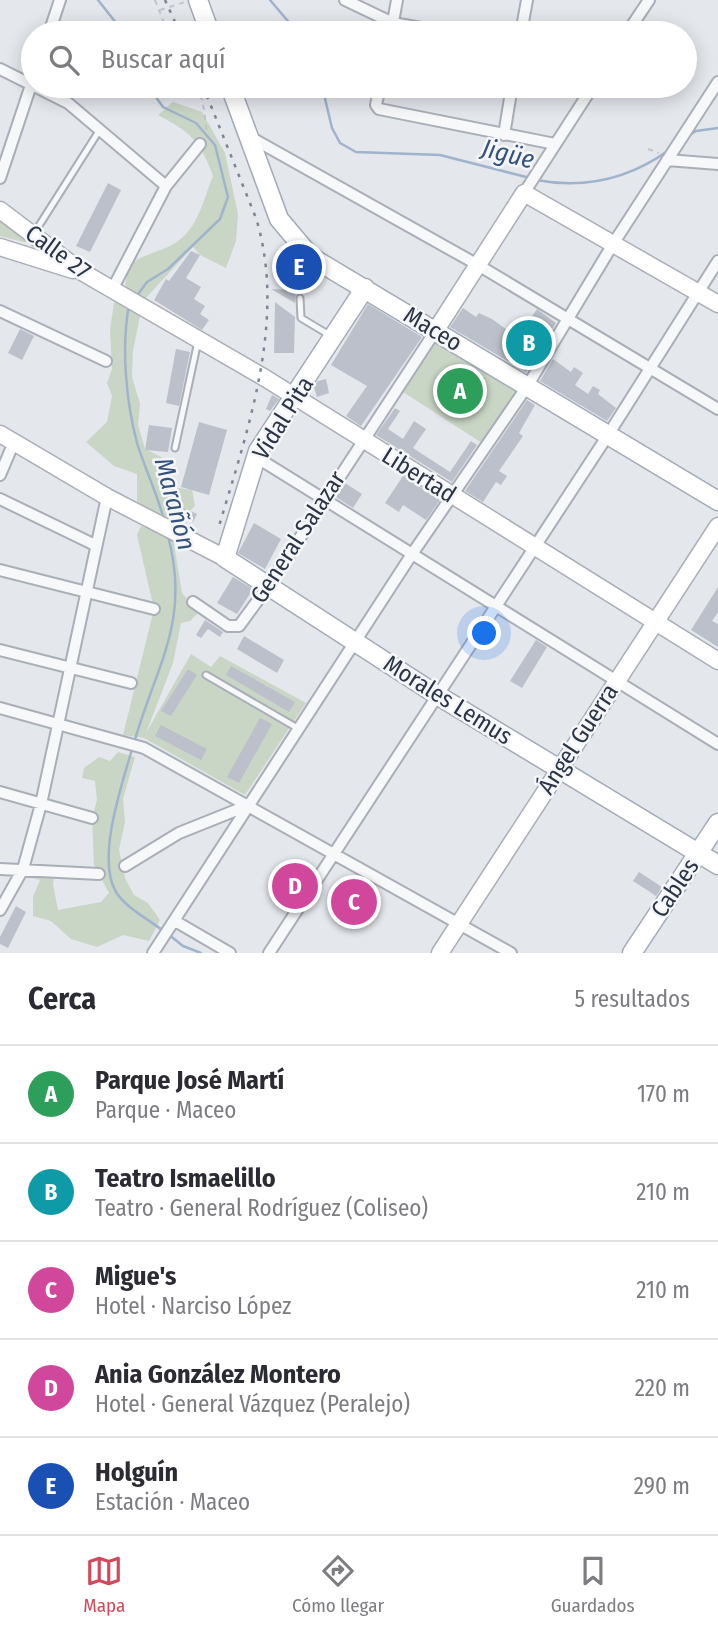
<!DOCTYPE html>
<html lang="es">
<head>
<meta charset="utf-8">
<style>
	body { margin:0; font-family:"Fira Sans Condensed",sans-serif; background:#f2f2f3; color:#2b2b33 }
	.you { position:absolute; left:485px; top:634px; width:24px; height:24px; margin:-18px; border:5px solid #fff; border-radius:50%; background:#1a73e8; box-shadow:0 0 0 10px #1a73e833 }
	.badge { display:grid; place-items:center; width:46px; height:46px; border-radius:50%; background:#d1495b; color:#fff; font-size:23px; font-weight:700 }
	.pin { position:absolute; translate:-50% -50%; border:4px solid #fff; box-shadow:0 2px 7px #0006 }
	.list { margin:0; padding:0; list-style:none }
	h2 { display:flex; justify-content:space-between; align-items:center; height:91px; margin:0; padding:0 28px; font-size:30px }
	h2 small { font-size:23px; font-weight:400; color:#7c7c81 }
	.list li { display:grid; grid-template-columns:46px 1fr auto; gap:21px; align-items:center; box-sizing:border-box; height:98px; padding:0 28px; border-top:2px solid #e1e1e2 }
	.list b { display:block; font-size:26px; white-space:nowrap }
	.list p { margin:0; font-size:23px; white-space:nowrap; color:#7c7c81 }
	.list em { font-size:23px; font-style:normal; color:#7c7c81 }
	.icon { flex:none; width:38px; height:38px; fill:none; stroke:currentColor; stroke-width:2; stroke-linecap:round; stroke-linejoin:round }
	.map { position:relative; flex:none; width:718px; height:953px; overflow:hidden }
	.search { position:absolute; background:#fff; box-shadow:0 4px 18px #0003; left:21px; right:21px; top:21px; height:77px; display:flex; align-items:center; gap:18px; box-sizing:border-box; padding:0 24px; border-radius:38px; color:#7c7c81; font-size:26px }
	.sheet { height:581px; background:#fff }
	nav { display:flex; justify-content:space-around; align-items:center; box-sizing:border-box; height:98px; border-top:2px solid #e1e1e2; background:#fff; font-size:19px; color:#7c7c81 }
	nav a { display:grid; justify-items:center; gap:4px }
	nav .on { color:#d1495b }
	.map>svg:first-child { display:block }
	.green { fill:#c9d6c5 }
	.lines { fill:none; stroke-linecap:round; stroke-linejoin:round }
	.stream { stroke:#9fb4cc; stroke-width:2.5 }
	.building { fill:#bbc0ca }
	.lane-casing { stroke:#a9aeb7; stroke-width:9 }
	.street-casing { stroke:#a9aeb7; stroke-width:14 }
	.secondary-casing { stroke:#a9aeb7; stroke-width:19 }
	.primary-casing { stroke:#a3abb8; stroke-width:21 }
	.path { stroke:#c2c5cb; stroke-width:2; stroke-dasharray:5 5; stroke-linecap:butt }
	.lane { stroke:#f7f8fa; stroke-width:5 }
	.street { stroke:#f7f8fa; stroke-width:10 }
	.secondary { stroke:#fff; stroke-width:16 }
	.primary { stroke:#fff; stroke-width:18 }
	.rail { stroke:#7d8696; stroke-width:2.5; stroke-dasharray:3.5 7; stroke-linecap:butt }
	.labels { text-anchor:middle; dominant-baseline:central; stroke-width:5; stroke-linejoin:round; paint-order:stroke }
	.street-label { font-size:24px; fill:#2b3445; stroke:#f4f6f9 }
	.water-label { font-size:26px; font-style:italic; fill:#34527a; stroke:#f4f6f9 }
</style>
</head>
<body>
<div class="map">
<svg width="718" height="953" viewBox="0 0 718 953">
	<rect width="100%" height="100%" fill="#e4e7ec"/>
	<path class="green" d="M173,102L202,112L225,153L238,214L236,241L226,268L200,255L193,247L143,301L133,351L132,377L140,404L138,425L145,449L173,463L171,487L192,490L195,506L177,523L151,512L137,501V474L114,466L86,442L107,422L112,396L107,383L112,369L110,329L114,303L125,288L128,265C141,256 154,253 168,247C197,234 202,203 213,176C200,140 191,133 158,115Z
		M0,220L43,247L0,236Z
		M438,339L517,390L482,443L403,392Z
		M141,526L173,538L182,593L198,613L190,621L181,623L173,663L146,733L191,654L211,667L220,656L306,703L245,795L144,738L123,735L154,609L137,535Z
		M118,752L135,757L123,799L125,822L119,850L125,878L134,895L148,903L160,920L149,941L123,935L97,947L71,939L51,921L33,916V897L40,880L27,877L35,865L55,866L53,884L58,910L101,902L109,893L94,865L92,818L97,800L95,781L82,778L84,768L99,757L110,761Z"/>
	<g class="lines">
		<path class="stream" d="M98,0L124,33
			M270,0L298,33
			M322,86L332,128L340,143L356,152L440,155L530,178
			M688,136L696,131L718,128
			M536,180C584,189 629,179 669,150
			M136,297L147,282L168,269L220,219L228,197L215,145L196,123L163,107L148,86
			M129,305C121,348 126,401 137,443C145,469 157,493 164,520
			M134,743C156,665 191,622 168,536
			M132,749C122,785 96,858 116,892C125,907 148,919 162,930
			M168,934L183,946L201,953"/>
	</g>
	<path class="building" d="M108,183L121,190L90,252L76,246Z
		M191,251L200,255L186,278L201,287L194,299L205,306L200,314L209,320L202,330L154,300L166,279L169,281Z
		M271,289L296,290L295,303Z
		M275,302L295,317L294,353H274Z
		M368,304L422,337L361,426L346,416L367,386L331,365Z
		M463,308L476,317L479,313L492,319L517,337L537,309L556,323L526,372L450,327Z
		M20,329L34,336L22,360L8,353Z
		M176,349L190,352L179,406L166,403Z
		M553,359L571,372L574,367L583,373L575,385L588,394L593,386L600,390L598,394L616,408L607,421L540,381Z
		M326,379L329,393L317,397L314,387L318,381Z
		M272,395L279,399L270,411L266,409Z
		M527,400L535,405L519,433L523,436L499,471L507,476L501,485L496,482L483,502L465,491Z
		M395,408L400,411L388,429L403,439L414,421L426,429L413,448L450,472L471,441L477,445L452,482L376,435Z
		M199,422L227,430L209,495L181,487Z
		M149,425L172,428L168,452L145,450Z
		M403,476L440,500L426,520L403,505L399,512L385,503Z
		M345,483L362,494L353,508L336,497Z
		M181,507L197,514L193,522L177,515Z
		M254,523L281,539L265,569L238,553Z
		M233,577L253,589L237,614L217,603Z
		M718,587V612L712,621L718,624V647L691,630Z
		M205,620L223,632L220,637L208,629L201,638L196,635Z
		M244,636L284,660L277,673L237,649Z
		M536,640L547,647L522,688L510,681Z
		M231,666L295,702L289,712L226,675Z
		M188,669L197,675L171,716L161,711Z
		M260,718L272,724L239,783L227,777Z
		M161,725L207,749L201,760L155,736Z
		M639,872L662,887L656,896L633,881Z
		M16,906L26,912L8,948L0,944V937Z"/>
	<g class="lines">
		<defs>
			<path id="lane" d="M35,232L99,131
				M300,298L301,318L331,336
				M175,448L198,341
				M206,675L299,729"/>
			<path id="street" d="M345,0L393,23L449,33
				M49,33L60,0
				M391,33L397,0
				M521,33L527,0
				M627,33L649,0
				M0,69L68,103L166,186
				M380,86L376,105L379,109L555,144
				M504,135L512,86
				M250,137L478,265L718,409
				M667,160L718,164
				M0,178L33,79
				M524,193L593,86
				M113,288L166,186L200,144
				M0,311L106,361
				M256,457L718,744
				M0,475L14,442
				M0,499L95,545
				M0,570L154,609
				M193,602L228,626H239L269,585L436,330
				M0,650L131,683
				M0,708L144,748L511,953
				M0,792L92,818
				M125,866L179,833L249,805
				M0,869L99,874
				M0,910L23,869L41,804L107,497
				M175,921L230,953
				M153,953L412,554L528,385L613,244L718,82
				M269,953L608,435L718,261"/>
			<path id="secondary" d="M0,210L82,272L265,378L718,661
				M0,247L73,270
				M436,330L524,193L718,304
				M0,434L107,497L225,558
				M440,953L718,526"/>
			<path id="primary" d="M198,0L210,33
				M230,86L279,219L311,257L718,501
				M365,288L258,451L225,558L437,695L718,865
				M632,953L718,823"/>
		</defs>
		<use href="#lane" class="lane-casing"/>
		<use href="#street" class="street-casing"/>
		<use href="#secondary" class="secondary-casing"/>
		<use href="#primary" class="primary-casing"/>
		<path class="path" d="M155,0L168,33
			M160,10L185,2
			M197,86C204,100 205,119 207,135
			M648,149L659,153"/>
		<use href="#lane" class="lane"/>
		<use href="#street" class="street"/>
		<use href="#secondary" class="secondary"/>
		<use href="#primary" class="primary"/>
		<path class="rail" d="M165,0L180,33
			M203,86L256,218C287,319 248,429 219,526"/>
	</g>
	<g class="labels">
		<g class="street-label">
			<text transform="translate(58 252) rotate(36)">Calle 27</text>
			<text transform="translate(433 329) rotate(31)">Maceo</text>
			<text transform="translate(283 418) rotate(-58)">Vidal Pita</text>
			<text transform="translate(419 475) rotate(32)">Libertad</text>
			<text transform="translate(298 537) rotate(-57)">General Salazar</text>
			<text transform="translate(448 700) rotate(32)">Morales Lemus</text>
			<text transform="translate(578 739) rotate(-57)">Ángel Guerra</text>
			<text transform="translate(675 888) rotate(-56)">Cables</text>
		</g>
		<g class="water-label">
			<text transform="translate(508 154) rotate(14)">Jigüe</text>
			<text transform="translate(175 504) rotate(75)">Marañón</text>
		</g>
	</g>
</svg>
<div class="you"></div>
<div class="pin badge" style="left:460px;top:391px;background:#2e9e5b">A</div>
<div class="pin badge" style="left:529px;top:343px;background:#0f9aa8">B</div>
<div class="pin badge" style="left:354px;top:902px;background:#d1479c">C</div>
<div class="pin badge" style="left:295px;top:886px;background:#d1479c">D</div>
<div class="pin badge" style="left:299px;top:267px;background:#1a4fb4">E</div>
<div class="search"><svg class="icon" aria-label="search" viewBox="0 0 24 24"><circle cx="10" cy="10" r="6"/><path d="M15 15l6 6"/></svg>Buscar aquí</div>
</div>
<section class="sheet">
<h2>Cerca<small>5 resultados</small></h2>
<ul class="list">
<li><span class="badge" style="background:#2e9e5b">A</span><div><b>Parque José Martí</b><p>Parque · Maceo</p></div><em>170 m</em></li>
<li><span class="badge" style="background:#0f9aa8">B</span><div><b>Teatro Ismaelillo</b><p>Teatro · General Rodríguez (Coliseo)</p></div><em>210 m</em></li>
<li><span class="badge" style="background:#d1479c">C</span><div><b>Migue's</b><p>Hotel · Narciso López</p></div><em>210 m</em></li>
<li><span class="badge" style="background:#d1479c">D</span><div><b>Ania González Montero</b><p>Hotel · General Vázquez (Peralejo)</p></div><em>220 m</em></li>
<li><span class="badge" style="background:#1a4fb4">E</span><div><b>Holguín</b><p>Estación · Maceo</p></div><em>290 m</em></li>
</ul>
</section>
<nav>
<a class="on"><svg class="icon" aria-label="map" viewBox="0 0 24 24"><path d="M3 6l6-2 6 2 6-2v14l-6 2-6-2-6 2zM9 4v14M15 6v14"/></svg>Mapa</a>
<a><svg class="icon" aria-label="directions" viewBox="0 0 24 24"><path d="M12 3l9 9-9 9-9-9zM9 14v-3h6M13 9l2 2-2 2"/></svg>Cómo llegar</a>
<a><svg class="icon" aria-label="saved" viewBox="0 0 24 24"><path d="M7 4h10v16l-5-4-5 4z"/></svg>Guardados</a>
</nav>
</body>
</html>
